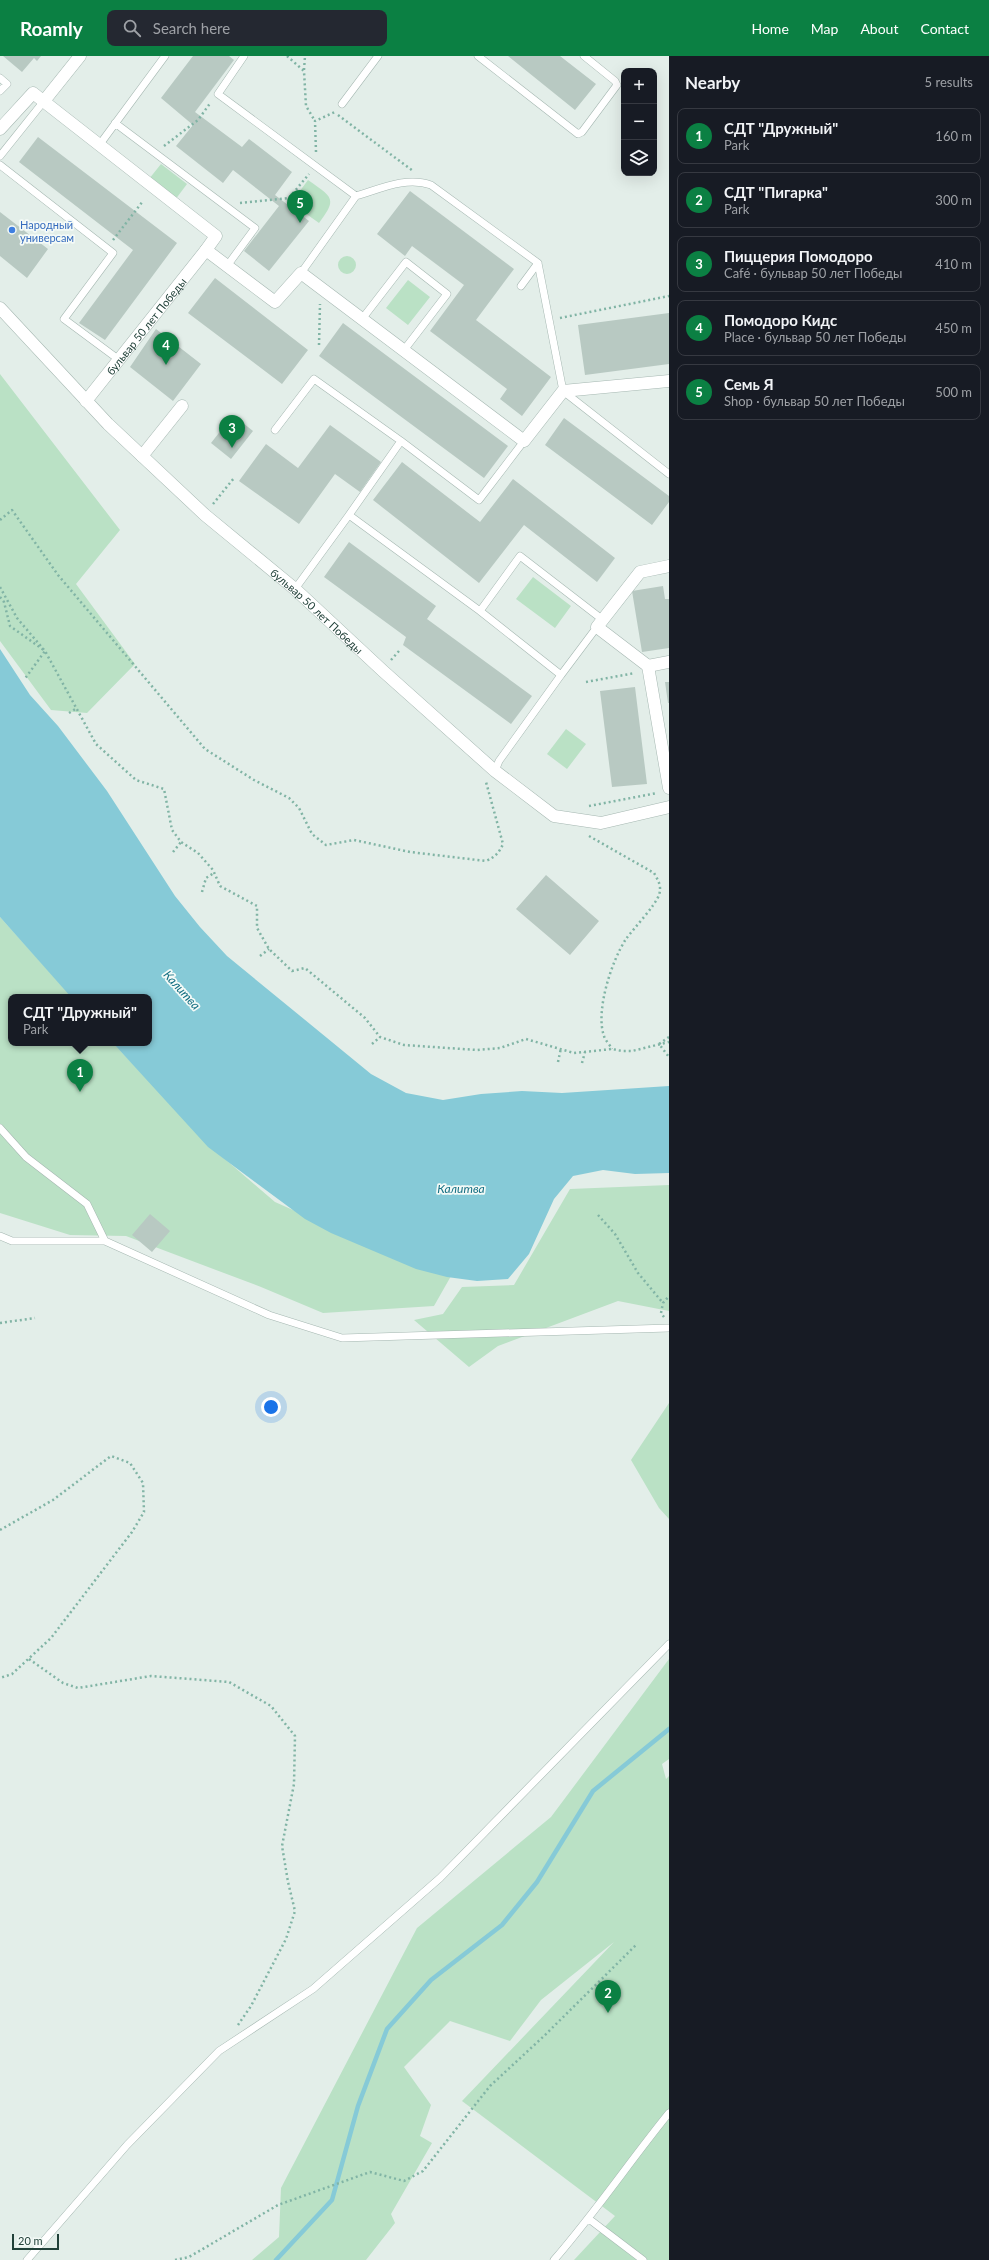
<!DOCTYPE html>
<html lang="en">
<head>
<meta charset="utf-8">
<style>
	body { margin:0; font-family:Lato,sans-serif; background:#242831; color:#f1f3f6 }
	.controls { position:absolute; right:12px; top:12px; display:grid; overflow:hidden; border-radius:8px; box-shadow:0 4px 16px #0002 }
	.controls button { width:36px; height:36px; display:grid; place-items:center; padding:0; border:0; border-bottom:1px solid #363941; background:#171b24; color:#f1f3f6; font:20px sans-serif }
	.scale { position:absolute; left:12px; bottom:10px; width:47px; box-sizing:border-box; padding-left:4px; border:2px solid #214139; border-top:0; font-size:11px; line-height:14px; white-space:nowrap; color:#214139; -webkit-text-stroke:3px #f4faf7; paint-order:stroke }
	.you { position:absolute; left:271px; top:1351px; width:14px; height:14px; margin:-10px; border:3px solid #fff; border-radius:50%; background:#1a73e8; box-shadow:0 0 0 6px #1a73e833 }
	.badge { display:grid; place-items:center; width:26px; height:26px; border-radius:50%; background:#0b8043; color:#fff; font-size:13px; font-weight:700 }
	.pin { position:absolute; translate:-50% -33px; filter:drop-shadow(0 1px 2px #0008) }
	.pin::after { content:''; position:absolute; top:21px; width:14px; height:12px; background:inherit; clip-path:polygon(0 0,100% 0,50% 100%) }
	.popup { position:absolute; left:8px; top:938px; width:144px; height:52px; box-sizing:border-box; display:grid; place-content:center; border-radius:8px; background:#171b24; filter:drop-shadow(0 1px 3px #0005); font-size:13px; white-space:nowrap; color:#9ea1a6 }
	.popup b { font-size:15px; color:#f1f3f6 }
	.popup::after { content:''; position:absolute; left:50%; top:100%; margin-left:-8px; border:8px solid transparent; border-top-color:#171b24 }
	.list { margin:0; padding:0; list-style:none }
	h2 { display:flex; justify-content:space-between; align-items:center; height:52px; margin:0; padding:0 16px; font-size:17px }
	h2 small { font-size:13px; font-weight:400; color:#9ea1a6 }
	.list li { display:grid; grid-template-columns:26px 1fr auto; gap:12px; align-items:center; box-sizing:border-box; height:56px; margin:0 8px 8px; padding:0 8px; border:1px solid #363941; border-radius:8px }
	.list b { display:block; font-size:15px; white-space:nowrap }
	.list p { margin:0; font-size:13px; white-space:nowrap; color:#9ea1a6 }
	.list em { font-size:13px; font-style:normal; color:#9ea1a6 }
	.icon { flex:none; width:22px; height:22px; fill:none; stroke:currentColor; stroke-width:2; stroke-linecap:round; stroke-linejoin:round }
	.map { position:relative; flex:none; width:669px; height:2204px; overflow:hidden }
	header { display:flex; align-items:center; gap:24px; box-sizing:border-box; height:56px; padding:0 20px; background:#0b8043; color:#fff }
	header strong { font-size:19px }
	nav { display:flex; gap:22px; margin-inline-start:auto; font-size:14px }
	.search { width:280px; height:36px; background:#242831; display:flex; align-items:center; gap:10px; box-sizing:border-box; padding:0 14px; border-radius:8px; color:#9ea1a6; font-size:15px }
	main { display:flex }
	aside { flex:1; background:#171b24 }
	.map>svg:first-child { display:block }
	.green { fill:#bae1c5 }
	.water { fill:#86cad7 }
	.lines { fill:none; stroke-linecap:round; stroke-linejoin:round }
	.stream { stroke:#86cad7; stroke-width:4.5 }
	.building { fill:#b8c9c2 }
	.lane-casing { stroke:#a5b7b1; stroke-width:8 }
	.street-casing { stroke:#a5b7b1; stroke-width:13 }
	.path { stroke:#81b4a5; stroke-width:2.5; stroke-dasharray:2 3; stroke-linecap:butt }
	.lane { stroke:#fff; stroke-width:7 }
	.street { stroke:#fff; stroke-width:12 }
	.shop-dot { fill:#3f7fe0; stroke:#f4faf7; stroke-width:1.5 }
	.labels { text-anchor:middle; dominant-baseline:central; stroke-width:3.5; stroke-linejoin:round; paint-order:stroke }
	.shop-label { font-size:11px; fill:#366cbe; stroke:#f4faf7; text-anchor:start }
	.street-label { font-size:11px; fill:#214139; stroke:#f4faf7 }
	.water-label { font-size:12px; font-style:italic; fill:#156f83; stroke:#f4faf7 }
</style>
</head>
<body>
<header>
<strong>Roamly</strong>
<div class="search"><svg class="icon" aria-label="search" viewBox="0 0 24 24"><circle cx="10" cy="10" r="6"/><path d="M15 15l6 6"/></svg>Search here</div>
<nav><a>Home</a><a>Map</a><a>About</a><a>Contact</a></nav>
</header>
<main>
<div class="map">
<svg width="669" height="2204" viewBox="0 0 669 2204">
	<rect width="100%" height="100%" fill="#e3eee9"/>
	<path class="green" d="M161,108L187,128L175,144L149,123Z
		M308,124C332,141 338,142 319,167L291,147Z
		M338 209a9 9 0 1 1 18 0a9 9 0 1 1-18 0Z
		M408,224L430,241L408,269L386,252Z
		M0,318L120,474L76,528L135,608L87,657L51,654L0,585Z
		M533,521L571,550L555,572L516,543Z
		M566,673L586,688L567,713L547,698Z
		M0,861L72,941H11V987H113L211,1091L275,1146L403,1203L455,1213L434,1250L323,1257L261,1231L126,1180L70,1179L0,1157Z
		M669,1129V1255L618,1245L498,1290L469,1311L414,1264L443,1258L462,1231L514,1229L570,1133Z
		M669,1347V1463L659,1452L631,1404Z
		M669,1603V1703L662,1708L666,1723L669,1720V2204H574L615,2160L462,2045L614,1886L541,1944L510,1985L450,1965L404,2011L431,2049L420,2080L432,2087L391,2158L395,2167L366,2204H252L279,2181L281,2132L417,1872L551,1761Z"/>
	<path class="water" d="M0,593L30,639L58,670L107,735L175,840L200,871L227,900L371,1018L406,1037L443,1044L481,1038L522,1035L562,1037L669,1030V1117L635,1118L603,1114L573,1120L554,1143L529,1198L508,1223L477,1225L447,1221L416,1213L331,1177L305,1163L208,1091L113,987H149V941H71L0,861Z"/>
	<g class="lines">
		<path class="stream" d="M276,2204L332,2144L358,2050L387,1973L431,1924L502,1869L537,1826L593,1735L669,1673"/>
	</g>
	<path class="building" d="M3,0H41L37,5L34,2L22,16Z
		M193,0H229L234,4L195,56L242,91L249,83L292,116L275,139L309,165L269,215L244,195L279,150L233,114L223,127L176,90L193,69L161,42Z
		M508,0H560L596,28L575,54Z
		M38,81L177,187L105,284L79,267L133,194L19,106Z
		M410,135L514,213L476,264L551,321L522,360L500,343L507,333L430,275L464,229L412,190L405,200L377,178Z
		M0,156L48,193L27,222L0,200Z
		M215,222L308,294L282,328L188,257Z
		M669,257V308L585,319L578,269Z
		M343,267L508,390L484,422L319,300Z
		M156,273L201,308L173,345L130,311Z
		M233,359L253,375L231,403L211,387Z
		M564,362L669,440V446L652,469L545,389Z
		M330,369L381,406L360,436L335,418L299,468L239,425L266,388L298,412Z
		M402,406L480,466L513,423L615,502L597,526L524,469L479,527L373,444Z
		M349,486L436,550L427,563L532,640L511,668L403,589L406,581L324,521Z
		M663,530L665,543H669V592L642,596L632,535Z
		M665,626H669V647H668Z
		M635,631L647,728L612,731L600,635Z
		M546,819L599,865L570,899L516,853Z
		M150,1158L170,1175L152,1196L132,1179Z"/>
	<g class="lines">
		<defs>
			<path id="lane" d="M244,0L218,38L356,140L301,217
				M478,0L578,78L582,76L617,29L615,25L584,0
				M0,22L7,28L0,35
				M342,48L378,0
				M115,67L255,172L227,210
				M100,88L165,0
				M0,100L44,45
				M0,109L113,197L64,263L118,303
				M356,140C380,133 406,120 431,129L538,207L563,335L669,418
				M521,230L538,207
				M362,263L406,206L447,238L404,294
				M275,374L314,323L401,385
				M524,385L479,444L401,385L349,459L480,555L561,619L597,571
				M295,533L349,459
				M480,555L520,500L603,564
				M495,715L499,705L561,619
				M0,1072L26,1101L87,1148L105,1185
				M0,1180L12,1185H105L269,1259L342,1282L669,1272
				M589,2163L643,2204
				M27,2204L127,2089L219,1995L313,1933L440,1822L669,1588
				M554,2204C595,2157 630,2105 669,2057"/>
			<g id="street">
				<path d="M44,45L80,0"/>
				<path d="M0,73L33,37L216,180L206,194L275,246L301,217L524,385L563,335L669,325"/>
				<path id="s1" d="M0,252L108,368L205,459L295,533L383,615L495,715L554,760L601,767L669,751"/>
				<path id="s2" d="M86,345L206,194"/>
				<path d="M142,400L182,350"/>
				<path d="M669,510L640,516L597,571L648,610L669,606"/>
				<path d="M648,610L669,732"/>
			</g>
		</defs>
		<use href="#lane" class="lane-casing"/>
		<use href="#street" class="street-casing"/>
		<path class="path" d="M287,0L304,15L306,50L315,65
			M304,14L305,0
			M338,59L413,115
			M164,90L198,64L211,46
			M316,96L315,65L335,56
			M240,147L289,142L309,118
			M113,184L143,145
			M560,262L669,240
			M319,289L320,248
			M213,448L234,422
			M0,464L12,454L58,519L205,693L254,724L289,742L299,752L312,778L326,789L354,784L410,796L486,805C495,801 499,797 503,788L486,726
			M0,531L17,562L45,595L96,688L136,724L164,733L172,774L181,786L198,797L213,814L220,830L257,850V872L269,893L292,915L305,912L365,962L380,981L404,989L477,994L500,992L526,983L574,997L612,993L622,995H632L669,986
			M0,541L4,546L10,570L45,595L24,624
			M391,604L399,595
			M586,626L635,617
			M69,657L77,652
			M589,750L657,737
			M589,780L654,817C658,824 662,830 659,839C655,850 634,872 626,883C612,904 595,955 604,980C605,984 610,989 612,993
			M173,796L181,786
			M202,836L206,822L214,817
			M260,900L269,893
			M669,981L659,988L669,1001
			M372,988L380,981
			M558,1006L561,992
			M582,1007L585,996
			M598,1159L615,1178L638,1217L663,1247
			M664,1261L661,1257L663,1247L669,1240
			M0,1267L35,1262
			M0,1474L53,1444L111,1400L130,1407L143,1427L144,1456L132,1476L51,1582L12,1618L0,1622
			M29,1603L63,1627L78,1632L151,1620L229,1626L271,1650L295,1680L294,1728L282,1790L288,1826L295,1855L286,1883L251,1950L238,1969
			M175,2204L189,2201L278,2149L370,2116L404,2125L423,2115L490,2030L544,1980L636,1889"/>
		<use href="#lane" class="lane"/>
		<use href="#street" class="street"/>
	</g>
	<circle class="shop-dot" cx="12" cy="174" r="4"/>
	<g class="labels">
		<g class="shop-label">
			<text x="20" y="168">Народный<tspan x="20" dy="13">универсам</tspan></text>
		</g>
		<g class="street-label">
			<text stroke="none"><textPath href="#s2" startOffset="96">бульвар 50 лет Победы</textPath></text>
			<text stroke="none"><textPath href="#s1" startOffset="439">бульвар 50 лет Победы</textPath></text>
		</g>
		<g class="water-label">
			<text transform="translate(182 934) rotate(48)">Калитва</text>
			<text x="461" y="1132">Калитва</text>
		</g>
	</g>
</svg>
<div class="controls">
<button>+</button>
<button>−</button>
<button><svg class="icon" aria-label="layers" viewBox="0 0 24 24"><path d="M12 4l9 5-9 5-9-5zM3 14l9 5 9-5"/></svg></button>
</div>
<div class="scale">20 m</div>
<div class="you"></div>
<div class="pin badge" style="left:80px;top:1036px">1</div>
<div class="popup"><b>СДТ &quot;Дружный&quot;</b>Park</div>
<div class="pin badge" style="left:608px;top:1957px">2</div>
<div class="pin badge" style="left:232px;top:392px">3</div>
<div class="pin badge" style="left:166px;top:309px">4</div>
<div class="pin badge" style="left:300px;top:167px">5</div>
</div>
<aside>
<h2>Nearby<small>5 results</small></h2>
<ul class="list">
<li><span class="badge">1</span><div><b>СДТ &quot;Дружный&quot;</b><p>Park</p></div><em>160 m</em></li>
<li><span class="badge">2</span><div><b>СДТ &quot;Пигарка&quot;</b><p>Park</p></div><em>300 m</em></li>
<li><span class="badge">3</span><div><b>Пиццерия Помодоро</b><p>Café · бульвар 50 лет Победы</p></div><em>410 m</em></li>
<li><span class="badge">4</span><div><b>Помодоро Кидс</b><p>Place · бульвар 50 лет Победы</p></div><em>450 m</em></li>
<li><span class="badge">5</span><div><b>Семь Я</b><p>Shop · бульвар 50 лет Победы</p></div><em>500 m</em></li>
</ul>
</aside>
</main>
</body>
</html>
